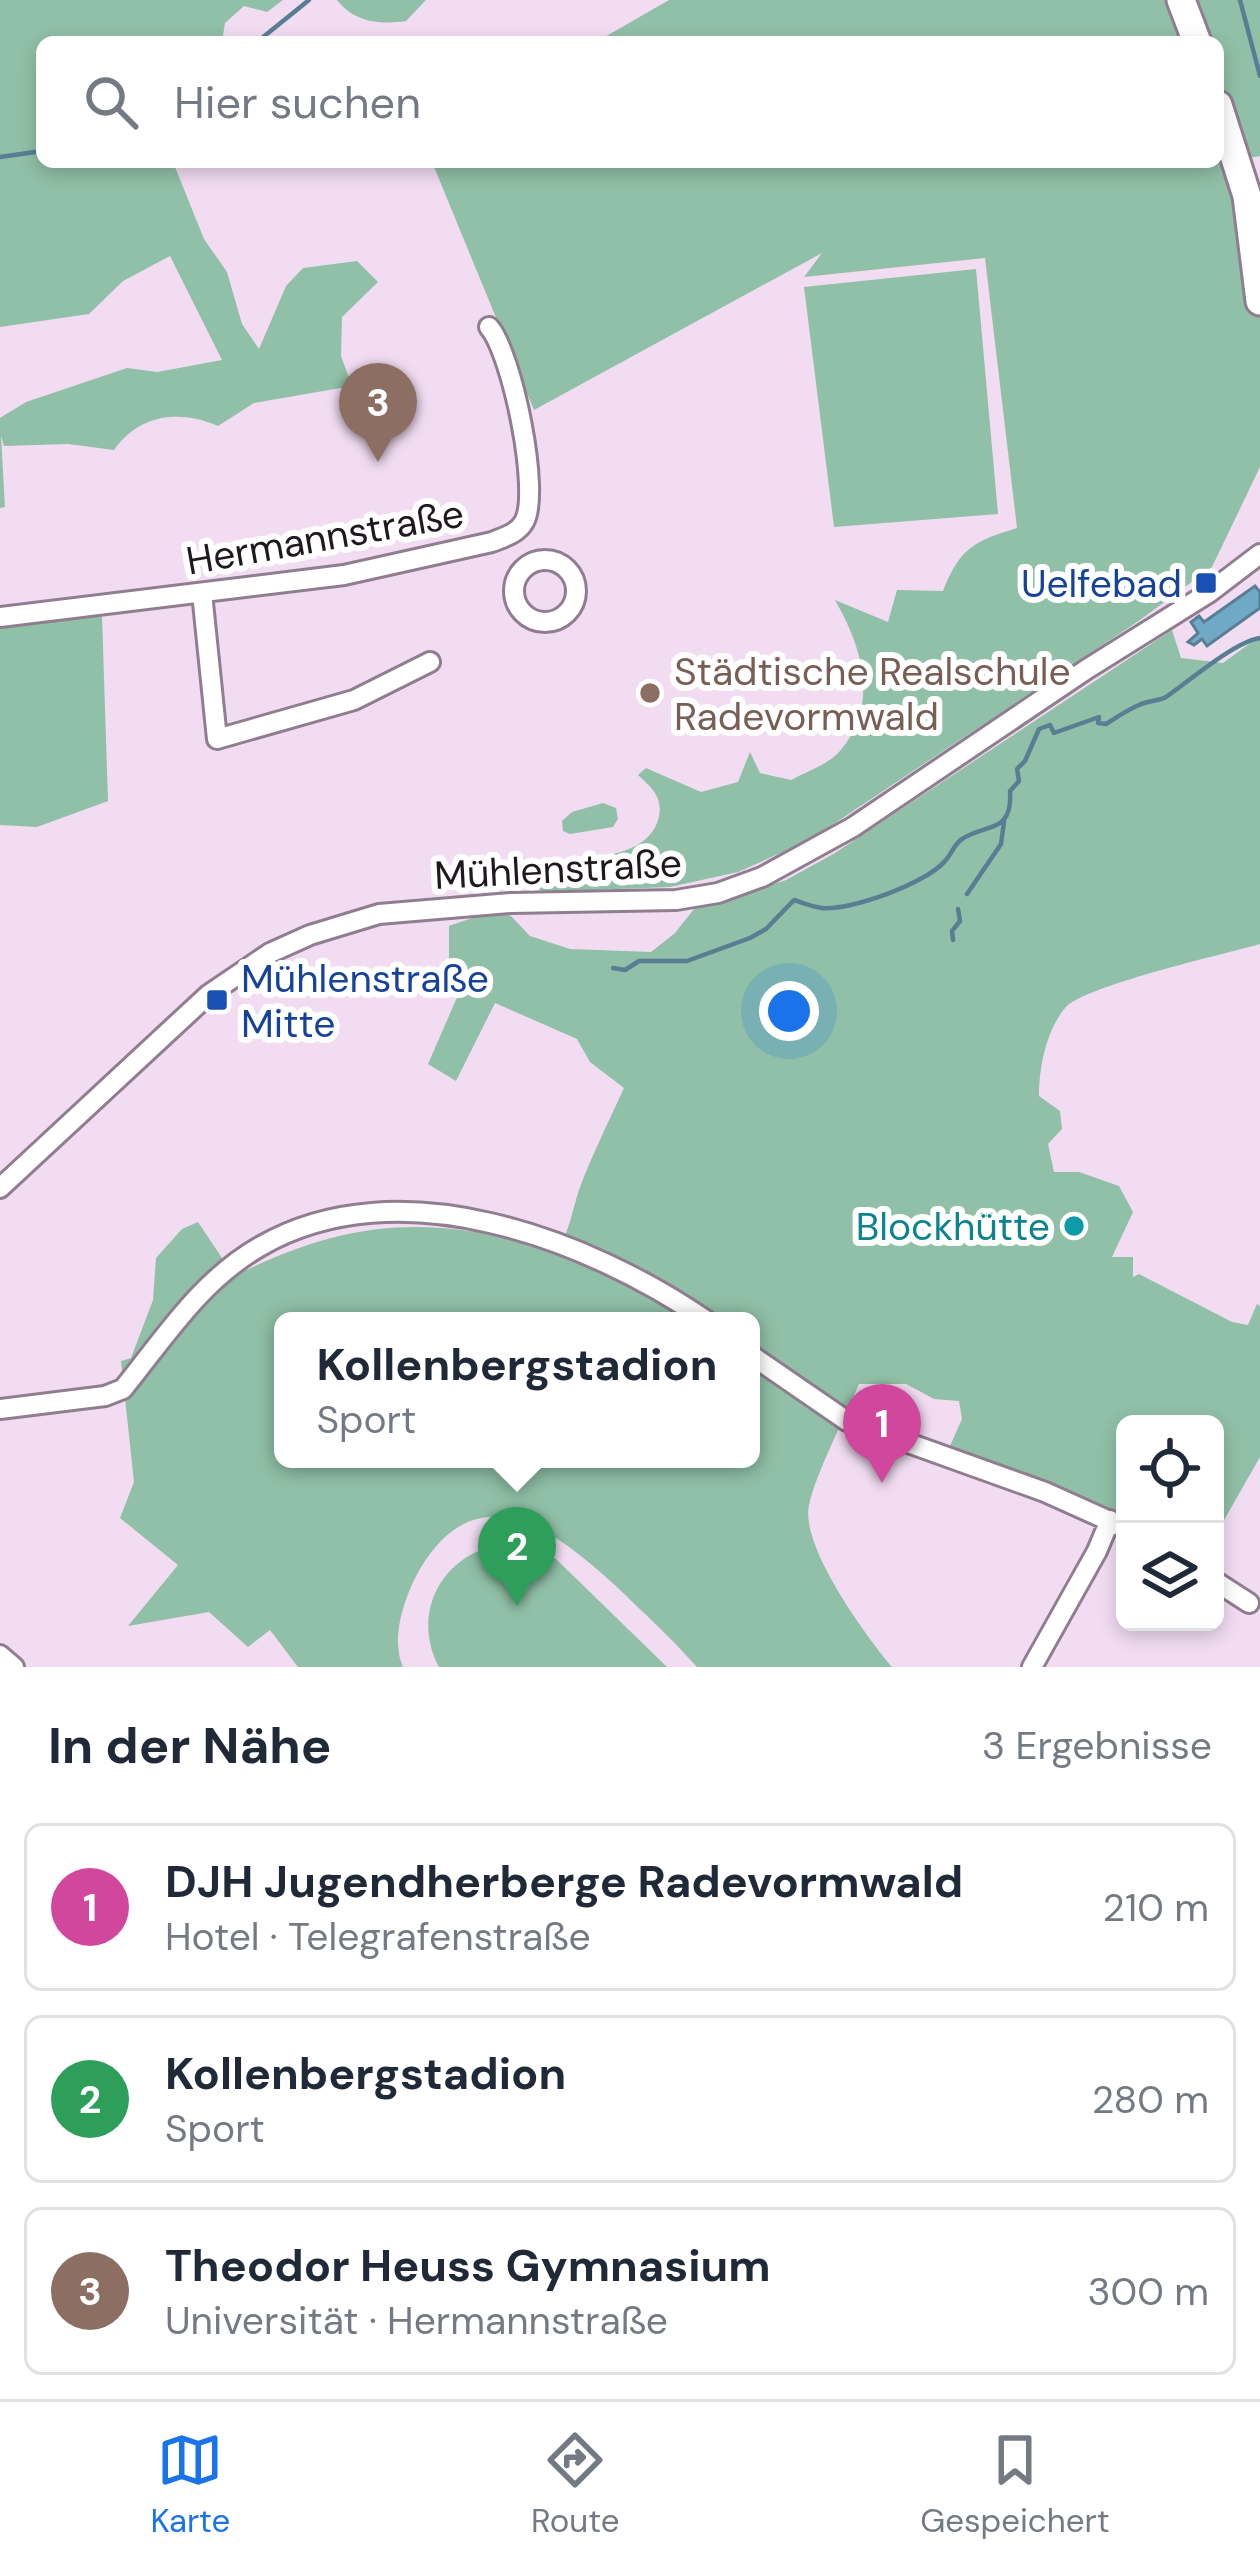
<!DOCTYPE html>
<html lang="de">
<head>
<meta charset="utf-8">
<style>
	body { margin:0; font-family:"DM Sans",sans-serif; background:#f2f2f3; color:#1f2937 }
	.controls { position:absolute; right:36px; bottom:36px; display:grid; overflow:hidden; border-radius:18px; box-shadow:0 6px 18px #0003 }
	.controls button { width:108px; height:108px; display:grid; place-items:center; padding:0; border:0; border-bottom:3px solid #e0e1e3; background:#fff; color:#1f2937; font:60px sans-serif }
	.you { position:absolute; left:789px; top:1011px; width:42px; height:42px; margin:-30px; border:9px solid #fff; border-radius:50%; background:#1a73e8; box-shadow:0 0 0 18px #1a73e833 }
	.badge { display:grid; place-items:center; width:78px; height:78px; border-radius:50%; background:#1a73e8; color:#fff; font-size:39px; font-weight:700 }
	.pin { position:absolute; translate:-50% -99px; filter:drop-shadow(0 3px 6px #0008) }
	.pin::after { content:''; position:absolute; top:63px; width:42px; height:36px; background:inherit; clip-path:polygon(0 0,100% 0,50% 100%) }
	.popup { position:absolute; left:274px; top:1312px; width:486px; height:156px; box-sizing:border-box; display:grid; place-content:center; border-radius:18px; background:#fff; filter:drop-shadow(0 3px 9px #0005); font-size:39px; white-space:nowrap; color:#747a83 }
	.popup b { font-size:45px; color:#1f2937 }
	.popup::after { content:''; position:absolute; left:50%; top:100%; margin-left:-24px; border:24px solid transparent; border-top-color:#fff }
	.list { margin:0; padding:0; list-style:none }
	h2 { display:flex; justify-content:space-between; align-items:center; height:156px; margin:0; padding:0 48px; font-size:51px }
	h2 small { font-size:39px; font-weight:400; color:#747a83 }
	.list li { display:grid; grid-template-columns:78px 1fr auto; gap:36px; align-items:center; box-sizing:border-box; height:168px; margin:0 24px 24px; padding:0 24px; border:3px solid #e0e1e3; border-radius:18px }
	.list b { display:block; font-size:45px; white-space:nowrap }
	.list p { margin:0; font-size:39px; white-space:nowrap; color:#747a83 }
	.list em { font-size:39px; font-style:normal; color:#747a83 }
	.icon { flex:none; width:66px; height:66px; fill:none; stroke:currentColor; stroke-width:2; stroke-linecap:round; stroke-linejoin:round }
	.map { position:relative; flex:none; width:1260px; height:1667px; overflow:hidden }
	.search { position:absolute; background:#fff; box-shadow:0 6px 18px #0003; left:36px; right:36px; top:36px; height:132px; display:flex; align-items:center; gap:30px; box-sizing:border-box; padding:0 42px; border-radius:18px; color:#747a83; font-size:45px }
	.sheet { height:732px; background:#fff }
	nav { display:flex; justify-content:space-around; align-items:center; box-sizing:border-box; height:168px; border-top:3px solid #e0e1e3; background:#fff; font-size:33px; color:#747a83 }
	nav a { display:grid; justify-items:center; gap:6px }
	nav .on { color:#1a73e8 }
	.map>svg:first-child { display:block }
	.green { fill:#90c0a7; fill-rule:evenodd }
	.water { fill:#70a9c6; stroke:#587e94; stroke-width:3 }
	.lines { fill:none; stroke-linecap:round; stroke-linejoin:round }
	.stream { stroke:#587e94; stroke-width:4.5 }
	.street-casing { stroke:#907d90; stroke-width:24 }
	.secondary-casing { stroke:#907d90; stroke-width:33 }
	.street { stroke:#fff; stroke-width:18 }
	.secondary { stroke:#fff; stroke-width:27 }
	.transit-dot { fill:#1a4fb4; stroke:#fff; stroke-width:4.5 }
	.education-dot { fill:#8d6e63; stroke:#fff; stroke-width:4.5 }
	.culture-dot { fill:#0f9aa8; stroke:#fff; stroke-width:4.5 }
	.labels { text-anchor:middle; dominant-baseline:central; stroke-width:12; stroke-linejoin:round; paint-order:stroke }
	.street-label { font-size:39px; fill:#1f181f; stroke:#fff }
	.transit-label { font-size:39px; fill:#164399; stroke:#fff; text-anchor:end }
	.education-label { font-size:39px; fill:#785e54; stroke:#fff; text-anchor:start }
	.culture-label { font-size:39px; fill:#0d838f; stroke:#fff; text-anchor:end }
</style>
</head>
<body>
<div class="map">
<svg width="1260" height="1667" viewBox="0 0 1260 1667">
	<rect width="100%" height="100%" fill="#f2dcf2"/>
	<path class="green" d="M0,0H283L267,12L244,6L225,23L222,42H42V162H173L204,239L227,272L242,324L259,349L286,286L303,268L357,261L378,282L342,317L341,356L352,386L254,403L218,426C178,409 139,415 114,450L68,444L4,446L1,436L5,507L0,508V418L26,402L127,368L157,372L222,360L170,256L123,281L89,314L0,327Z
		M337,0H426L406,21C379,25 354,22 337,0Z
		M669,0H1181L1197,42H596Z
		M1186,0H1260V156L1243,159L1218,89V42H1201Z
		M1218,105L1260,301V467L1212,567L1140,620L808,841L738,872L670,887L543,892L533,884L532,876L541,862C577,858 650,862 659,816C663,797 651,787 638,775L646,768L701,792L738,782L750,752L760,773L791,780C806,772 829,764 840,751C880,704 862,647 835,600L888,622L897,590L943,591C960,548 974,541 1017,528L985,258L804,277L822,253L534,410L432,162H1218Z
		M976,269L998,514L834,527L804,287Z
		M102,616L108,801L37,827L0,825V627Z
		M1172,630L1181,658L1223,663L1260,636V944C1225,954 1083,986 1065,1008C1046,1031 1039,1068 1039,1096L1060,1111L1062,1129L1048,1144L1054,1172H1079L1119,1186L1133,1212L1112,1257H1133V1277L1139,1274L1232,1322L1248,1325L1257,1304L1260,1306V1457L1215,1536V1424H1125V1526L946,1455L962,1419L959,1401L934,1399L906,1384H859C845,1417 816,1473 809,1505C800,1546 866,1636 892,1667H697C672,1639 645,1614 618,1588C557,1532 479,1470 420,1569C405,1595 390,1638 403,1667H298L270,1630L248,1647L209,1612L128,1626L178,1565L120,1518L134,1482L121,1361L131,1358L153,1300L156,1258L182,1229L198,1222L234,1276C350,1218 433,1214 557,1251C570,1231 572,1210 580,1187C593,1153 609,1121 624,1088L590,1062L577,1039L495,1003L456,1081L428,1064L465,979L449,971V926L495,910L511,916L530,936L570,949L651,952L675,933L694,909L786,880L835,853ZM283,1321H751V1459H283Z
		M603,803L616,808L618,819L613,827L570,834L563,831L562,821L572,812Z
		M506,1544L534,1548L556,1559L667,1667H439C409,1611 445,1550 506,1544Z"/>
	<path class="water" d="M1255,586L1260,592V608L1207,646L1202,639L1194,645L1188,642L1198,633L1191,622L1199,616L1204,622Z"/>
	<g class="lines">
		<path class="stream" d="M1240,0L1260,76
			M257,42L309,0
			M0,157L42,151
			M967,894L1001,844L1004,822
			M953,940L952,931L960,921L958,909
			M613,968L625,970L639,961H687L750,938L766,929L794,900C803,903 813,907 822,908C850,911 927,883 945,861C952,854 954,844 962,839C986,823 1013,834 1010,791L1019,781L1017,769L1025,761L1039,729L1050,725L1054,733L1099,717L1098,723L1106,724C1117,717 1127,710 1139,705C1147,701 1159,701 1166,697C1188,682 1234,642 1260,638"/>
		<defs>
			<path id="street" d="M514 591a31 31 0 1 1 62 0a31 31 0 1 1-62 0Z
				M202,593L217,739L354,700L430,662
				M0,617L344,575L492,542C504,537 517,534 524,522C541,493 512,353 489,327
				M0,1188L208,995L270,953L310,935L379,914L511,903L676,900L718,893L762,877L853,827L1087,669L1210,592L1260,554
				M751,1355L847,1421L1045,1492L1125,1528
				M0,1409L105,1396L123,1389C165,1337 201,1280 261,1246C398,1167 588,1239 707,1321
				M1215,1581L1249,1603
				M0,1655L14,1667
				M1032,1667L1097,1551L1110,1520"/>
			<path id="secondary" d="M1181,0L1197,42
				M1218,105L1247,196L1260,301"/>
		</defs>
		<use href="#street" class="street-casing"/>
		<use href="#secondary" class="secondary-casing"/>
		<use href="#street" class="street"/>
		<use href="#secondary" class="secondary"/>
	</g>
	<g class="transit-dot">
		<rect x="1194" y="571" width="24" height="24" rx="6"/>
		<rect x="205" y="988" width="24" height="24" rx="6"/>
	</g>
	<circle class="education-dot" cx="650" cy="693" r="12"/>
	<circle class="culture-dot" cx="1074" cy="1226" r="12"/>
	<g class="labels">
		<g class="street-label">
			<text transform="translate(325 537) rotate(-10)">Hermannstraße</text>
			<text transform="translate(558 869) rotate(-3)">Mühlenstraße</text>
		</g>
		<g class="transit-label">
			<text x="1182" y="583">Uelfebad</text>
			<text x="241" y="978" text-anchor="start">Mühlenstraße<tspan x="241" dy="45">Mitte</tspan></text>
		</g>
		<g class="education-label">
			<text x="674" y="671">Städtische Realschule<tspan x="674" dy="45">Radevormwald</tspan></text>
		</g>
		<g class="culture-label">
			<text x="1050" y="1226">Blockhütte</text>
		</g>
	</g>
</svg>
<div class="controls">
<button><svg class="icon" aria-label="locate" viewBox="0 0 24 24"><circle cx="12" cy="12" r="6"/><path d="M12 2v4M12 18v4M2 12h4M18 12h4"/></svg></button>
<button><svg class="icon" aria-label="layers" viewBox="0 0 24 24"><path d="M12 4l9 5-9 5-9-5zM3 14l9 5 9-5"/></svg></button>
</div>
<div class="you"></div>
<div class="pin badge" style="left:882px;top:1483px;background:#d1479c">1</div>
<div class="pin badge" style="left:517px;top:1606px;background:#2e9e5b">2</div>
<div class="popup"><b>Kollenbergstadion</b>Sport</div>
<div class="pin badge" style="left:378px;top:462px;background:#8d6e63">3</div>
<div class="search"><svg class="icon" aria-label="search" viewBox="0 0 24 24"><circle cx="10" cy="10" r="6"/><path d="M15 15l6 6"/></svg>Hier suchen</div>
</div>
<section class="sheet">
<h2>In der Nähe<small>3 Ergebnisse</small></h2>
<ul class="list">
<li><span class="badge" style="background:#d1479c">1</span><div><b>DJH Jugendherberge Radevormwald</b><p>Hotel · Telegrafenstraße</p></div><em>210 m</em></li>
<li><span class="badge" style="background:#2e9e5b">2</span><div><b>Kollenbergstadion</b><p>Sport</p></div><em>280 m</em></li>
<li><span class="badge" style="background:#8d6e63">3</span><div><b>Theodor Heuss Gymnasium</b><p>Universität · Hermannstraße</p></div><em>300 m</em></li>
</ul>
</section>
<nav>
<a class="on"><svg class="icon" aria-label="map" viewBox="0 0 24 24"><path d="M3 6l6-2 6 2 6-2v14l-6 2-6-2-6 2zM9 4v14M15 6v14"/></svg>Karte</a>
<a><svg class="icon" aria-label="directions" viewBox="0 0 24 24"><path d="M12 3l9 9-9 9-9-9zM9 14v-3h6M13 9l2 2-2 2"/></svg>Route</a>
<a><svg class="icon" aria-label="saved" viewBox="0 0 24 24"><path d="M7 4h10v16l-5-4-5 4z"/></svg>Gespeichert</a>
</nav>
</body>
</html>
